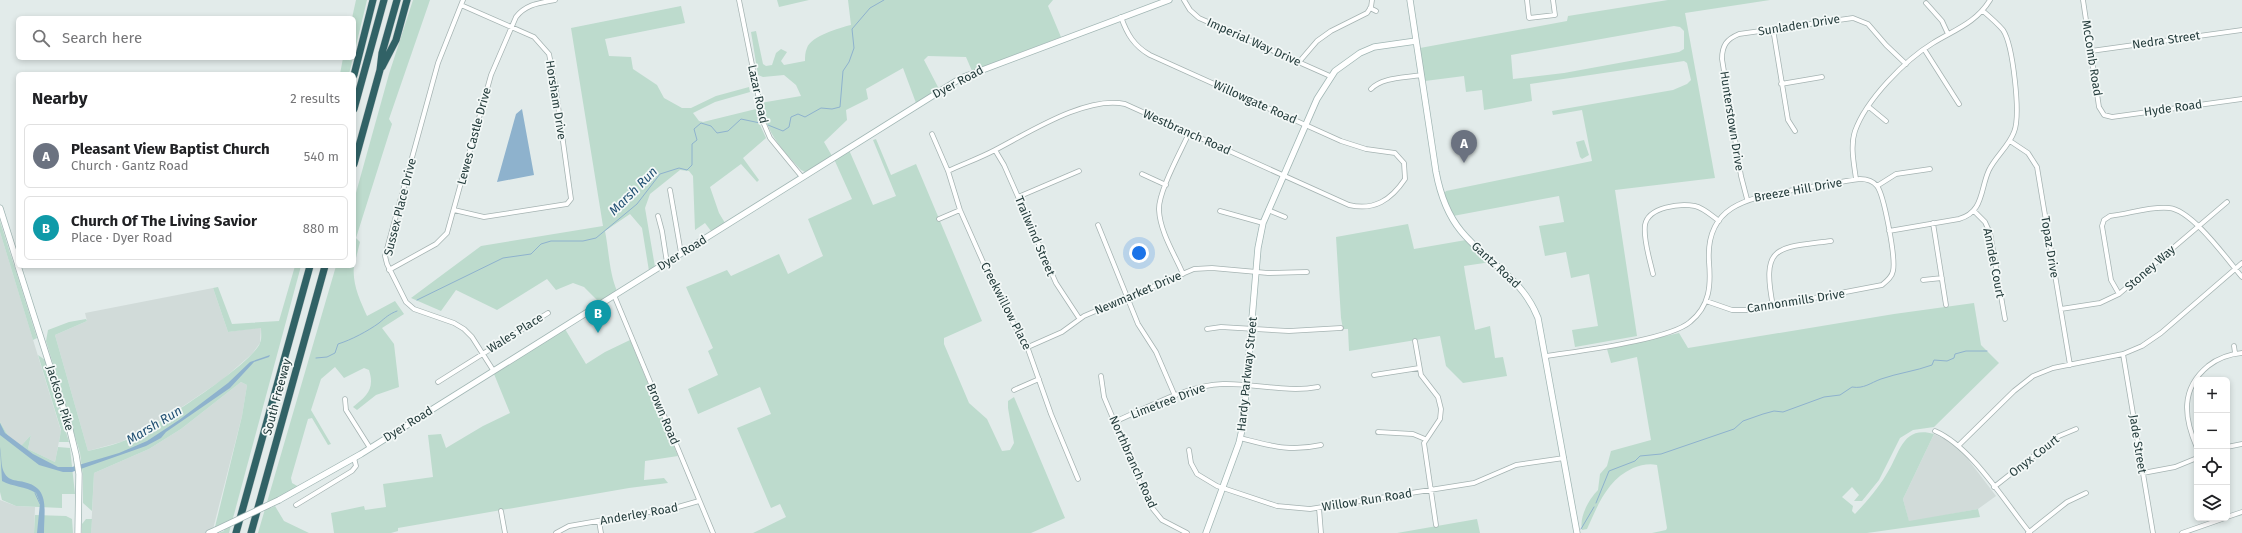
<!DOCTYPE html>
<html lang="en">
<head>
<meta charset="utf-8">
<style>
	body { margin:0; font-family:"Fira Sans",sans-serif; background:#f2f2f2; color:#202124 }
	.controls { position:absolute; right:12px; bottom:12px; display:grid; overflow:hidden; border-radius:6px; box-shadow:0 2px 6px #0003 }
	.controls button { width:36px; height:36px; display:grid; place-items:center; padding:0; border:0; border-bottom:1px solid #e0e0e0; background:#fff; color:#202124; font:20px sans-serif }
	.you { position:absolute; left:1139px; top:253px; width:14px; height:14px; margin:-10px; border:3px solid #fff; border-radius:50%; background:#1a73e8; box-shadow:0 0 0 6px #1a73e833 }
	.badge { display:grid; place-items:center; width:26px; height:26px; border-radius:50%; background:#7a5d40; color:#fff; font-size:13px; font-weight:700 }
	.pin { position:absolute; translate:-50% -33px; filter:drop-shadow(0 1px 2px #0008) }
	.pin::after { content:''; position:absolute; top:21px; width:14px; height:12px; background:inherit; clip-path:polygon(0 0,100% 0,50% 100%) }
	.list { margin:0; padding:0; list-style:none }
	h2 { display:flex; justify-content:space-between; align-items:center; height:52px; margin:0; padding:0 16px; font-size:17px }
	h2 small { font-size:13px; font-weight:400; color:#757577 }
	.list li { display:grid; grid-template-columns:26px 1fr auto; gap:12px; align-items:center; box-sizing:border-box; height:64px; margin:0 8px 8px; padding:0 8px; border:1px solid #e0e0e0; border-radius:6px }
	.list b { display:block; font-size:15px; white-space:nowrap }
	.list p { margin:0; font-size:13px; white-space:nowrap; color:#757577 }
	.list em { font-size:13px; font-style:normal; color:#757577 }
	.icon { flex:none; width:22px; height:22px; fill:none; stroke:currentColor; stroke-width:2; stroke-linecap:round; stroke-linejoin:round }
	.map { position:relative; flex:none; width:2242px; height:533px; overflow:hidden }
	.search { position:absolute; background:#fff; box-shadow:0 2px 6px #0003; left:16px; top:16px; width:340px; height:44px; display:flex; align-items:center; gap:10px; box-sizing:border-box; padding:0 14px; border-radius:6px; color:#757577; font-size:15px }
	.panel { position:absolute; background:#fff; box-shadow:0 2px 6px #0003; left:16px; top:72px; width:340px; height:196px; border-radius:6px }
	.map>svg:first-child { display:block }
	.built { fill:#d1dbd9 }
	.green { fill:#bddbcd; fill-rule:evenodd }
	.water { fill:#8eb2cd }
	.lines { fill:none; stroke-linecap:round; stroke-linejoin:round }
	.stream { stroke:#8eb2cd; stroke-width:1 }
	.street-casing { stroke:#a5b3b2; stroke-width:5.5 }
	.secondary-casing { stroke:#a1b6b4; stroke-width:7 }
	.highway-casing { stroke:#c1c8c8; stroke-width:8 }
	.street { stroke:#fff; stroke-width:4 }
	.secondary { stroke:#fff; stroke-width:5.5 }
	.highway { stroke:#316266; stroke-width:7 }
	.secondary-bridge-casing { stroke:#a1b6b4; stroke-width:7; stroke-linecap:butt }
	.secondary-bridge { stroke:#fff; stroke-width:5.5 }
	.labels { text-anchor:middle; dominant-baseline:central; stroke-width:3.5; stroke-linejoin:round; paint-order:stroke }
	.street-label { font-size:12px; fill:#233b3b; stroke:#f3f8f7 }
	.water-label { font-size:13px; font-style:italic; fill:#215073; stroke:#f3f8f7 }
</style>
</head>
<body>
<div class="map">
<svg width="2242" height="533" viewBox="0 0 2242 533">
	<rect width="100%" height="100%" fill="#e2ebea"/>
	<path class="built" d="M0,232L61,431L55,462L28,449L31,435L20,447L12,442L0,422Z
		M213,288L228,332L261,327L260,343L252,354L222,380L173,413L121,442L88,451L55,335L87,321L85,313Z
		M241,382L247,385L242,416L212,533H91L94,473L149,449L181,429Z
		M1934,434L1953,443L1964,454L1996,496L1978,509L1909,522L1903,499Z
		M0,500L16,506L35,507L34,533H0Z"/>
	<path class="green" d="M356,0H367L354,54V18H352Z
		M413,0H430L389,119L392,124L356,238L360,242L354,266V200L389,74Z
		M777,0H809L779,7Z
		M848,0H1053L1048,6L1061,37L972,71L966,57L928,56L924,60L939,89L916,103L903,68L866,89L868,99L846,110L847,120L824,142L832,156L805,172L801,170C781,148 767,134 761,103L801,96L796,85L784,75L763,77L758,75L751,32L756,31L763,64L766,66L772,65L776,53L781,49L787,52L781,61L784,65L805,61C805,57 805,52 807,48C811,36 839,28 851,25Z
		M1668,0H1770L1685,13L1715,178L1615,190L1637,336L1575,347L1572,330L1598,326L1589,274L1571,278L1566,252L1545,256L1539,226L1564,222L1559,196L1453,216L1444,194L1446,191L1592,161L1582,110L1553,115L1552,111L1673,90L1687,84L1691,80L1687,63L1684,61L1530,84L1532,101L1484,110L1482,90L1466,92L1464,76L1425,81L1420,48L1567,21L1568,16ZM1674,26L1680,27L1684,31V49L1679,52L1564,73L1513,79L1511,55Z
		M681,6L685,23L605,39L609,56L631,57L633,69L657,85L664,98L682,108H691L716,96L749,87L750,92L715,102L693,113L699,121L703,122L756,109L760,125L766,138L743,158L759,180L757,182L741,164L710,187L719,213L725,223L711,231L705,223L695,230L693,176L689,171L680,170L650,194L645,208L655,267L649,271L642,228L630,214L605,231C609,251 609,272 617,291L599,302L584,287L573,283L556,290L547,279L497,310L456,290L441,311L411,298L481,246L603,226L571,28Z
		M343,58H353L349,74H340Z
		M876,139L891,175L916,164L982,321L944,338V344L969,403L987,419L1002,451L1010,450L1014,443L1008,408V401L1014,397L1065,518L1031,533H753L786,517L780,504L771,508L737,428L771,414L760,387L698,414L688,389L718,375L708,351L713,348L686,287L727,270L731,276L779,254L788,274L823,256L808,219L852,199L834,159L849,150L873,205L896,196L873,140Z
		M1584,140L1589,155L1582,159L1580,157L1576,142Z
		M0,221L37,338L33,340L0,232Z
		M1408,224L1414,249L1466,240L1491,262L1464,266L1465,273L1475,330L1490,326L1495,358L1503,357L1507,376L1463,383L1446,366L1440,336L1349,351L1348,329H1343L1341,318L1336,237Z
		M295,266H301L229,533H218L224,531L226,522L215,527L242,416L247,385L241,382L181,429L149,449L94,473L92,511L83,503V476L80,453L46,341L48,330L69,322L86,319L87,321L55,335L88,451C99,448 110,446 121,442C146,433 252,365 260,343C262,339 261,332 261,328L228,332L213,288L218,287L232,324L279,321Z
		M336,266H354C352,284 360,300 367,316L395,301L404,314L382,328L394,344L399,387L376,395L357,410L353,407C367,396 375,389 369,370L364,368L344,378L335,367L321,379L311,410L331,444L328,445L312,418L308,419L291,478L292,483L299,487L271,501V508L275,506L284,521L309,533H258Z
		M1974,303L1981,345L1999,363L1934,427L1913,430L1900,438L1879,480L1862,501H1854L1859,495L1852,487L1842,497L1853,506L1852,511L1855,514C1866,502 1877,490 1886,475C1900,455 1901,425 1934,434L1903,499L1909,521L1978,509L1980,517L1867,533H1652L1666,530L1667,528L1657,465C1649,463 1641,465 1633,468C1607,480 1598,505 1587,529L1582,530C1579,517 1589,499 1598,490L1600,474L1607,466L1611,451L1651,440L1637,357L1611,363L1607,349L1679,333L1688,348L1894,314Z
		M565,329L586,364L605,352L630,340L678,456L645,461L644,480L664,478L668,483L629,488L398,528V531L391,533H334L331,513L364,506L365,510L386,507L383,484L433,477L428,435L441,434L446,448L483,426L510,413L494,374Z
		M38,355L45,360L69,442H59L61,430Z
		M0,422L12,442L20,447L31,435L28,449L55,462L58,447L70,448L75,494H62V508L16,506L2,500L0,492Z
		M35,515L66,516L72,519L73,533H34Z
		M86,519H92L91,533H82V524Z
		M1477,519L1480,533H1397Z"/>
	<path class="water" d="M522,109L534,175L497,182L516,114Z
		M270,355L269,357L254,362L230,388L166,432L161,438L146,446L72,472H63L39,465L0,435V423L5,433L33,454L58,467H72L119,453L147,441L179,420L228,383L250,362Z
		M0,447C2,456 0,466 5,474C8,479 13,480 18,481C51,485 44,507 44,533H37L40,503L36,493C25,486 13,487 2,481Z"/>
	<g class="lines">
		<path class="stream" d="M768,125L783,131L789,127L791,117L798,114L805,117L821,108L832,109L840,107L843,71L849,62L854,48L852,29L870,8L884,0
			M417,300L503,258L531,254L541,244L551,241H583L596,238L637,204L660,174L679,168L687,170L692,165V144L697,140L694,129L701,123L711,126L717,133L728,131L741,119L760,123
			M316,358L327,357L335,353L338,344C351,340 368,331 379,323C385,318 389,314 397,311
			M35,493L40,504
			M1596,503L1609,471L1635,461L1640,456L1661,454L1734,429L1743,421L1763,414L1774,411L1783,412L1824,397L1840,395L1852,387C1864,389 1870,383 1881,379C1898,373 1916,371 1932,365L1934,360L1947,361L1954,358L1955,354L1966,351H1987
			M1581,529L1594,507"/>
		<defs>
			<path id="street" d="M463,0L438,63L388,245L385,256L387,264L406,302L414,309L454,323L464,329L472,337L493,370
				M739,0L764,124L770,138L802,177
				M1184,0L1190,10L1199,18L1330,76
				M1527,0L1529,18L1555,15L1553,0
				M2083,0L2099,107L2104,115L2112,117L2242,99
				M1926,3L1942,21L1948,34
				M1370,8L1376,11
				M1773,29L1788,120L1795,131
				M1924,49L1959,104
				M2091,51L2242,30
				M1299,62L1317,41L1331,31L1367,13L1371,7L1372,0
				M1781,84L1822,77
				M1371,89C1382,77 1405,78 1421,75
				M1869,107L1886,121
				M932,134L948,171L960,210L999,298L1028,349L1051,414L1078,479
				M2010,141L2028,153L2037,167L2070,365
				M995,150L1004,165L1056,283L1079,318
				M948,171C963,164 980,158 995,150C1028,133 1087,95 1125,104L1349,205C1374,211 1391,200 1405,179L1404,163L1395,153L1366,149L1341,141L1150,55C1134,46 1127,34 1121,17
				M1142,174L1166,185
				M1856,179C1854,164 1850,146 1855,131C1866,100 1905,60 1933,43C1954,30 1976,23 1990,0
				M1877,186L1896,174L1930,169
				M670,190L681,253
				M1018,197L1079,171
				M1747,199L1741,176L1722,59C1722,45 1727,39 1739,34L1853,18L1868,24L1886,45L1906,64
				M454,210L484,217L567,204L571,199L555,84L549,54L534,37L461,5
				M1268,210L1285,217
				M1220,211L1263,223
				M1974,211L1985,222L1990,233L2005,319
				M658,216L662,231L667,263
				M939,219L960,210
				M2104,220L2110,216C2129,214 2150,206 2169,208C2192,210 2226,258 2242,277
				M2104,220L2102,226L2111,280L2119,294
				M1933,223L1946,305
				M1098,225L1138,324L1156,352L1175,396
				M1889,231L1959,219C1984,212 1980,189 1989,170C1996,156 2009,146 2014,132C2021,115 2013,45 2003,30C1997,23 1990,17 1983,11
				M389,270L436,244L447,233L491,75L516,17C526,4 540,3 555,0
				M1183,274C1175,255 1160,232 1159,210C1158,192 1181,151 1189,133
				M1653,274C1650,260 1643,240 1645,225C1648,207 1680,203 1695,206C1704,208 1712,216 1719,221
				M1923,280L1942,278
				M614,295L713,533
				M1773,306C1761,244 1777,248 1831,241
				M2061,309L2100,303L2119,294L2227,202
				M1207,329L1221,327L1289,331L1341,328
				M1415,341L1421,375L1438,397L1441,409L1440,419L1424,443L1436,525
				M2234,346L2235,353
				M1028,347L1062,332L1084,316L1194,269L1212,268L1268,273L1307,272
				M2123,354L2153,533
				M1547,356C1578,351 1669,340 1690,322C1710,306 1711,285 1709,262C1705,204 1750,198 1794,190C1816,186 1838,182 1860,179C1866,179 1873,181 1877,186C1884,195 1896,258 1893,271C1892,277 1887,281 1882,285L1751,310H1732L1706,301
				M1374,375L1419,368
				M1101,376L1104,397L1149,504L1162,520L1187,533
				M438,382L548,313
				M1014,390L1039,379
				M345,399L346,410L370,448
				M1114,422C1147,408 1187,385 1223,384C1255,383 1286,393 1318,387
				M1935,431C1972,447 2004,501 2030,533
				M1378,432L1413,434L1425,439
				M1240,438C1272,446 1289,452 1321,445
				M1959,445L2014,391L2033,376L2053,368L2123,354L2142,346L2161,333L2242,263
				M2227,447L2242,444
				M2197,448C2184,418 2180,389 2208,366C2217,359 2230,354 2242,353
				M1189,450L1191,463L1197,474L1217,486L1277,506L1310,509L1474,483L1516,465L1564,458
				M2143,473L2175,467L2197,458
				M1994,487L2059,436L2076,429
				M296,505L352,471L356,466L354,458
				M1319,508L1321,533
				M501,511L505,533
				M2227,517L2242,512
				M599,521L601,533
				M556,533L569,526L678,507L699,501
				M2028,533L2067,502L2086,493
				M2182,533L2225,518"/>
			<path id="secondary" d="M1410,0L1436,172C1440,193 1447,214 1461,231C1487,263 1522,277 1538,318L1577,533
				M0,208L18,265
				M18,266L69,426L76,455L79,474L78,533
				M279,500L361,454L961,78L1169,0
				M209,533L216,530
				M1206,533L1239,443L1243,425L1258,248L1263,223L1317,99L1335,71L1360,53L1374,47L1416,41"/>
			<path id="highway" d="M382,67L396,40L407,0
				M354,75L373,0
				M354,109L384,0
				M354,164L380,70L382,53L397,0
				M236,533L310,266
				M251,533L325,266"/>
		</defs>
		<use href="#street" class="street-casing"/>
		<use href="#secondary" class="secondary-casing"/>
		<use href="#highway" class="highway-casing"/>
		<use href="#street" class="street"/>
		<use href="#secondary" class="secondary"/>
		<use href="#highway" class="highway"/>
		<defs>
			<path id="secondary-bridge" d="M216,530L279,500"/>
		</defs>
		<use href="#secondary-bridge" class="secondary-bridge-casing"/>
		<use href="#secondary-bridge" class="secondary-bridge"/>
	</g>
	<g class="labels">
		<g class="street-label">
			<text transform="translate(1799 25) rotate(-9)">Sunladen Drive</text>
			<text transform="translate(2166 40) rotate(-8)">Nedra Street</text>
			<text transform="translate(1254 42) rotate(24)">Imperial Way Drive</text>
			<text transform="translate(2092 58) rotate(81)">McComb Road</text>
			<text transform="translate(958 82) rotate(-28)">Dyer Road</text>
			<text transform="translate(758 94) rotate(78)">Lazar Road</text>
			<text transform="translate(556 100) rotate(81)">Horsham Drive</text>
			<text transform="translate(1255 102) rotate(24)">Willowgate Road</text>
			<text transform="translate(2173 108) rotate(-8)">Hyde Road</text>
			<text transform="translate(1732 121) rotate(81)">Hunterstown Drive</text>
			<text transform="translate(1187 132) rotate(24)">Westbranch Road</text>
			<text transform="translate(474 136) rotate(-75)">Lewes Castle Drive</text>
			<text transform="translate(1798 190) rotate(-10)">Breeze Hill Drive</text>
			<text transform="translate(400 207) rotate(-76)">Sussex Place Drive</text>
			<text transform="translate(1035 236) rotate(67)">Trailwind Street</text>
			<text transform="translate(2050 247) rotate(81)">Topaz Drive</text>
			<text transform="translate(682 253) rotate(-32)">Dyer Road</text>
			<text transform="translate(1994 263) rotate(79)">Anndel Court</text>
			<text transform="translate(1496 265) rotate(43)">Gantz Road</text>
			<text transform="translate(2150 268) rotate(-41)">Stoney Way</text>
			<text transform="translate(1138 293) rotate(-23)">Newmarket Drive</text>
			<text transform="translate(1796 301) rotate(-9)">Cannonmills Drive</text>
			<text transform="translate(1006 306) rotate(63)">Creekwillow Place</text>
			<text transform="translate(515 333) rotate(-32)">Wales Place</text>
			<text transform="translate(1247 374) rotate(-84)">Hardy Parkway Street</text>
			<text transform="translate(277 397) rotate(-75)">South Freeway</text>
			<text transform="translate(60 398) rotate(73)">Jackson Pike</text>
			<text transform="translate(1168 401) rotate(-21)">Limetree Drive</text>
			<text transform="translate(663 414) rotate(67)">Brown Road</text>
			<text transform="translate(408 424) rotate(-32)">Dyer Road</text>
			<text transform="translate(2138 444) rotate(81)">Jade Street</text>
			<text transform="translate(2034 456) rotate(-38)">Onyx Court</text>
			<text transform="translate(1133 462) rotate(66)">Northbranch Road</text>
			<text transform="translate(1367 500) rotate(-9)">Willow Run Road</text>
			<text transform="translate(639 514) rotate(-10)">Anderley Road</text>
		</g>
		<g class="water-label">
			<text transform="translate(633 191) rotate(-45)">Marsh Run</text>
			<text transform="translate(154 425) rotate(-31)">Marsh Run</text>
		</g>
	</g>
</svg>
<div class="controls">
<button>+</button>
<button>−</button>
<button><svg class="icon" aria-label="locate" viewBox="0 0 24 24"><circle cx="12" cy="12" r="6"/><path d="M12 2v4M12 18v4M2 12h4M18 12h4"/></svg></button>
<button><svg class="icon" aria-label="layers" viewBox="0 0 24 24"><path d="M12 4l9 5-9 5-9-5zM3 14l9 5 9-5"/></svg></button>
</div>
<div class="you"></div>
<div class="pin badge" style="left:1464px;top:163px;background:#6b7280">A</div>
<div class="pin badge" style="left:598px;top:333px;background:#0f9aa8">B</div>
<div class="search"><svg class="icon" aria-label="search" viewBox="0 0 24 24"><circle cx="10" cy="10" r="6"/><path d="M15 15l6 6"/></svg>Search here</div>
<section class="panel">
<h2>Nearby<small>2 results</small></h2>
<ul class="list">
<li><span class="badge" style="background:#6b7280">A</span><div><b>Pleasant View Baptist Church</b><p>Church · Gantz Road</p></div><em>540 m</em></li>
<li><span class="badge" style="background:#0f9aa8">B</span><div><b>Church Of The Living Savior</b><p>Place · Dyer Road</p></div><em>880 m</em></li>
</ul>
</section>
</div>
</body>
</html>
